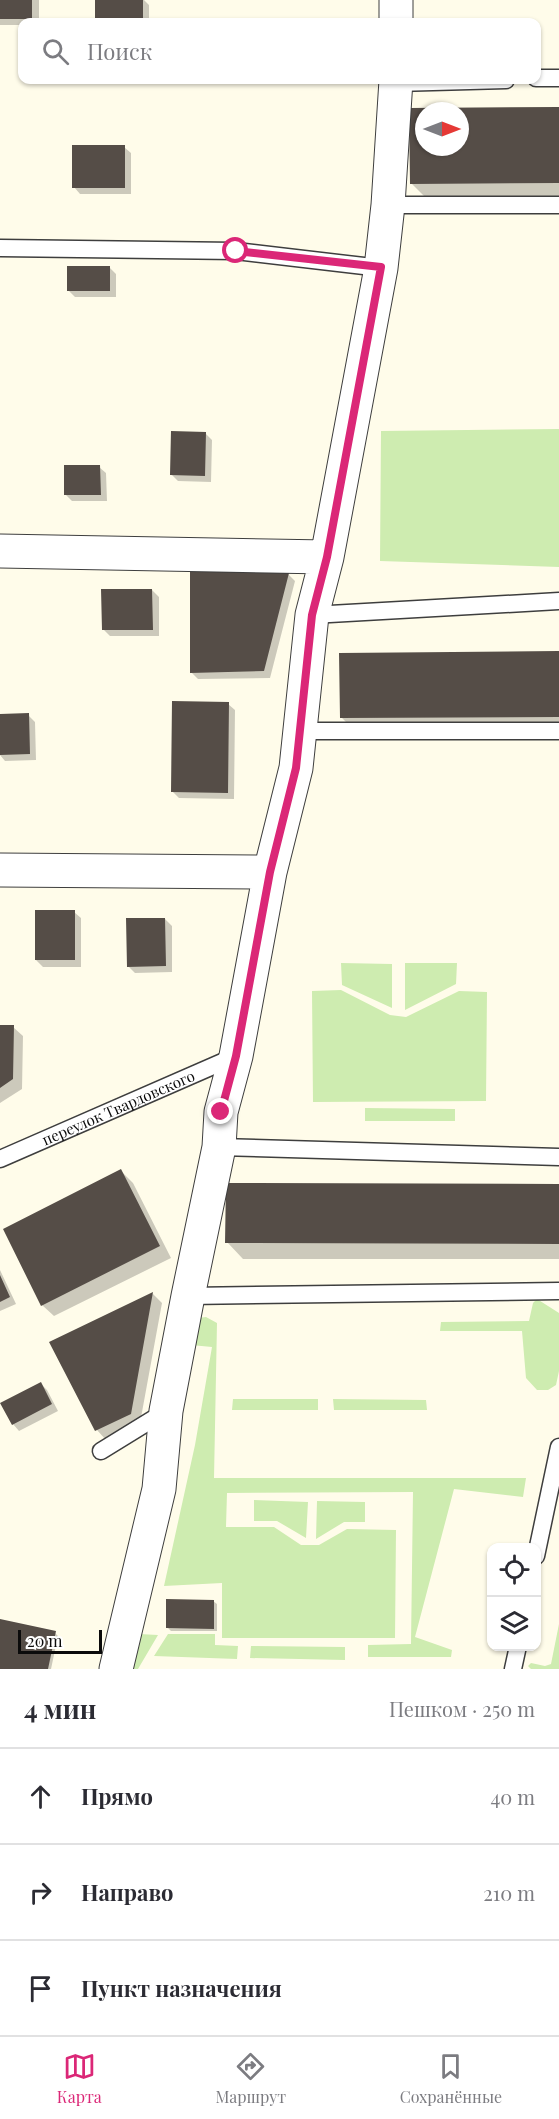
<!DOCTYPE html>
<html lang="ru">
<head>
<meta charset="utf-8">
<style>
	body { margin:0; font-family:"Playfair Display",serif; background:#f7f7f7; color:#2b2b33 }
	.controls { position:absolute; right:18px; bottom:18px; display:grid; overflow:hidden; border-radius:12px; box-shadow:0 2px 4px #0004 }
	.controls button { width:54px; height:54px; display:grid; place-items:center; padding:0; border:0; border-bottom:2px solid #e1e1e2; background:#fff; color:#2b2b33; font:30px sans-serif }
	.compass { position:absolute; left:415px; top:102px; width:54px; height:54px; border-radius:50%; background:#fff; box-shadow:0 2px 4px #0004; rotate:90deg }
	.scale { position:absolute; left:18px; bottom:15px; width:84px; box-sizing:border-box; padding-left:6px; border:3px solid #0b0b0b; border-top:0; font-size:16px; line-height:21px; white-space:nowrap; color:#0b0b0b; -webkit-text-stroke:4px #fff; paint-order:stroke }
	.stop { position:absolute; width:18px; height:18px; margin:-14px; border:4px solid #db2777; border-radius:50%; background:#fff }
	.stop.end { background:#db2777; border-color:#fff; box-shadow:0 2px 6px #0008 }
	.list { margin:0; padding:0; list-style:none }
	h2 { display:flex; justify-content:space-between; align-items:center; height:78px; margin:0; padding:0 24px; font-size:26px }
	h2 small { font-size:20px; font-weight:400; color:#7c7c81 }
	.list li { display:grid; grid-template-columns:39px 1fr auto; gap:18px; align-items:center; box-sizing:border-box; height:96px; padding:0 24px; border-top:2px solid #e1e1e2 }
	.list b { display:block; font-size:22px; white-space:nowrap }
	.list em { font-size:20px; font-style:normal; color:#7c7c81 }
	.icon { flex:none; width:33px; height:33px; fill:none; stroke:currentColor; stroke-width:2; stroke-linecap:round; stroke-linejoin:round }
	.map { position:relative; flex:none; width:559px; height:1669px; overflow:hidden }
	.search { position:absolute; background:#fff; box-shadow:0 2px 4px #0004; left:18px; right:18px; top:18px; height:66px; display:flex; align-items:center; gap:15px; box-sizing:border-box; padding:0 21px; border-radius:12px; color:#7c7c81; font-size:22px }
	.sheet { height:366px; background:#fff }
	nav { display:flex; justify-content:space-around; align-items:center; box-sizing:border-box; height:84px; border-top:2px solid #e1e1e2; background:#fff; font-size:16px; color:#7c7c81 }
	nav a { display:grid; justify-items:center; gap:3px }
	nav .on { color:#db2777 }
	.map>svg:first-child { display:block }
	.green { fill:#ceecb0 }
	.shadow { fill:#0003; fill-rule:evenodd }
	.building { fill:#554d47; fill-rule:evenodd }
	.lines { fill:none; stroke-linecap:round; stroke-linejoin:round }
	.lane-casing { stroke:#3e3e3e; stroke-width:19 }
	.street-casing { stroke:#3e3e3e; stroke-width:35 }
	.lane { stroke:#fff; stroke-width:16 }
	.street { stroke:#fff; stroke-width:33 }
	.route { stroke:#db2777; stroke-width:8 }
	.labels { text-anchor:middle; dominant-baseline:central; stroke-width:6; stroke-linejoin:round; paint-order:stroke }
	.street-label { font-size:15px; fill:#0b0b0b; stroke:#fff }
</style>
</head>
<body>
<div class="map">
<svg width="559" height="1669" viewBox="0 0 559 1669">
	<rect width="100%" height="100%" fill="#fffcea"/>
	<path class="green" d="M559,429V567L380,561L381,431Z
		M341,963L392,964V1008L342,985Z
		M405,963H457L456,984L405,1010Z
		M341,990L390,1015L406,1017L459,991L487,992L486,1101L313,1102L312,991Z
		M365,1108L455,1109V1121H365Z
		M537,1299L559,1313V1371L556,1385L548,1390H537L526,1378L522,1331H440L441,1322L529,1321L533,1303Z
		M206,1317L217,1323L214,1478H526L523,1497L454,1489L415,1637L452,1650L451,1657H368V1645L411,1644L413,1492L227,1493L226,1527H274L301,1545H319L347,1529L396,1530L395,1638H222V1583L164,1586L195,1445L212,1347L191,1345L198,1318Z
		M233,1399H318V1410H232Z
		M333,1399L426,1400L427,1410H334Z
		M254,1500L308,1502L306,1538L277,1521H254Z
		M317,1501L365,1502V1522H344L316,1539Z
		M559,1624V1669H531L528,1666L531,1663L545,1666L551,1664Z
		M139,1634L158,1635L138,1669H134L128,1663Z
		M168,1634H215V1645L238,1646L237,1659L154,1656Z
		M251,1646L345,1647V1660L250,1658Z"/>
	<path class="shadow" d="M0,0H39V22H22V25H0Z
		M96,0H144L149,5V22H96Z
		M559,109V198L427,199L411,183V110ZM424,111H460V147H424Z
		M124,147L131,153V194H80L74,187Z
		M109,267L116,274V297H75L69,291Z
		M205,433L212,440L211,482L178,481L171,474Z
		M99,467L106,473L107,501H72L65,494Z
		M288,574L295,581L270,678L198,679L191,672Z
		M152,590L159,597V636H110L103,629Z
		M559,653V732L357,733L341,717Z
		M228,704L235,710L234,799L179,798L172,791Z
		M28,715L35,722L36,760L5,761L0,755V716Z
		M74,912L81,918V967H43L36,960Z
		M165,919L172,926V972L135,973L128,966Z
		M0,1027H13L23,1036L22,1089L0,1103Z
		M121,1171L133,1183L171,1258L54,1316L42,1305Z
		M559,1185V1259H243L227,1242Z
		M0,1270L16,1304L0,1311Z
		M153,1294L162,1303L140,1423L106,1440L97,1430L51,1343Z
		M40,1383L47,1390L58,1411L19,1431L13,1424Z
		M213,1601L217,1604V1631H171L168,1628Z
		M0,1621L55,1633L58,1636L51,1669H0Z"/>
	<path class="building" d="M0,0H32V19H0Z
		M95,0H143V22H95Z
		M559,107V183L410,184L409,108ZM424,111H460V147H424Z
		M72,145H125V188H72Z
		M67,266H110V291H67Z
		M171,431L206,432L205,476L170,475Z
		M64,465H100L101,495H64Z
		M190,568L289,573L264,671L190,673Z
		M101,589H152L153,630H102Z
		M559,651V717L340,718L339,653Z
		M172,701L229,702L228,793L171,792Z
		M29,713L30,754L0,755V714Z
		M35,910H75V960H35Z
		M126,918H165L166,966L127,967Z
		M0,1025H14L13,1079L0,1088Z
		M121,1169L160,1246L41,1306L3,1229Z
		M226,1183L559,1184V1244L225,1243Z
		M0,1275L10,1297L0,1302Z
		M153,1292L131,1414L95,1431L49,1342Z
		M41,1382L52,1404L12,1425L0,1403Z
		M166,1599L214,1600V1629L166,1628Z
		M0,1619L56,1631L48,1669H0Z"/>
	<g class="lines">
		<defs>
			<g id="lane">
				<path d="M536,78H559"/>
				<path d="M396,83L506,80"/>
				<path d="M388,205H559"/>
				<path d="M0,248L236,251L381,268"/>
				<path d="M312,615L559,601"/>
				<path d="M299,731H559"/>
				<path d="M219,1147L559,1157"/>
				<path id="s1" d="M0,1159L236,1056"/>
				<path d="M188,1296L559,1291"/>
				<path d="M101,1451L166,1411"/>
				<path d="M536,1556L559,1447"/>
				<path d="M513,1669L518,1646"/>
			</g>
			<path id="street" d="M396,22V0
				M0,551L327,557
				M0,870L270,872
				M116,1669L159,1489L166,1411L188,1296L219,1147L221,1112L236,1056L270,872L296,768L312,615L327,557L381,268L388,205L396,80"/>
		</defs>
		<use href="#lane" class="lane-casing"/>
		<use href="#street" class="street-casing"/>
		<use href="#lane" class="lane"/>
		<use href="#street" class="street"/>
	</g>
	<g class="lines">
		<path class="route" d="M221,1112L236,1056L270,872L296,768L312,615L327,557L381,267L236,251"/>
	</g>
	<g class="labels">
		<g class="street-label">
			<text stroke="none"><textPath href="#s1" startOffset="129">переулок Твардовского</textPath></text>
		</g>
	</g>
</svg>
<div class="controls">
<button><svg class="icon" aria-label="locate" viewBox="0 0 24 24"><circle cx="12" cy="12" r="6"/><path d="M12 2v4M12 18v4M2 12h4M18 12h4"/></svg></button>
<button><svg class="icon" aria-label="layers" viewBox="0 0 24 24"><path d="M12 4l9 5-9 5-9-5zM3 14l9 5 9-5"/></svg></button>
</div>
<svg class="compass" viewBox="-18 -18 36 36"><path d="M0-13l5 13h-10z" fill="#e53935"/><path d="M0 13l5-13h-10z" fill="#7c7c81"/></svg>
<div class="scale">20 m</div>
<div class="stop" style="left:236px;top:251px"></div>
<div class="stop end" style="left:221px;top:1112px"></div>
<div class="search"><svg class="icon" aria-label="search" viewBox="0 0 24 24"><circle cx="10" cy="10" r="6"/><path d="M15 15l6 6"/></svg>Поиск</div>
</div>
<section class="sheet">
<h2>4 мин<small>Пешком · 250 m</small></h2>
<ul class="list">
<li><svg class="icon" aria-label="ahead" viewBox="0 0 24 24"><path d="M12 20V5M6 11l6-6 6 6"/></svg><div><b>Прямо</b></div><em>40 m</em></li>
<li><svg class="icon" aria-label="right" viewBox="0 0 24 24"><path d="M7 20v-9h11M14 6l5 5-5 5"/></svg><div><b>Направо</b></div><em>210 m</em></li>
<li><svg class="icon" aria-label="arrive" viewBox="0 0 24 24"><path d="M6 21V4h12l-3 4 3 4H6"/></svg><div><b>Пункт назначения</b></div></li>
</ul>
</section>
<nav>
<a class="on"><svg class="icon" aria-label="map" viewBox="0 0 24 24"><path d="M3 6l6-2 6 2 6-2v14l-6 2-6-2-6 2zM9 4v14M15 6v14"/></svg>Карта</a>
<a><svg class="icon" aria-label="directions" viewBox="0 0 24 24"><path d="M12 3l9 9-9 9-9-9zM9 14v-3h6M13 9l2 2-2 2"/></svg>Маршрут</a>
<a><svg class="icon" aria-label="saved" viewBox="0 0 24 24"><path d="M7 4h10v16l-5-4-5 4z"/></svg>Сохранённые</a>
</nav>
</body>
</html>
